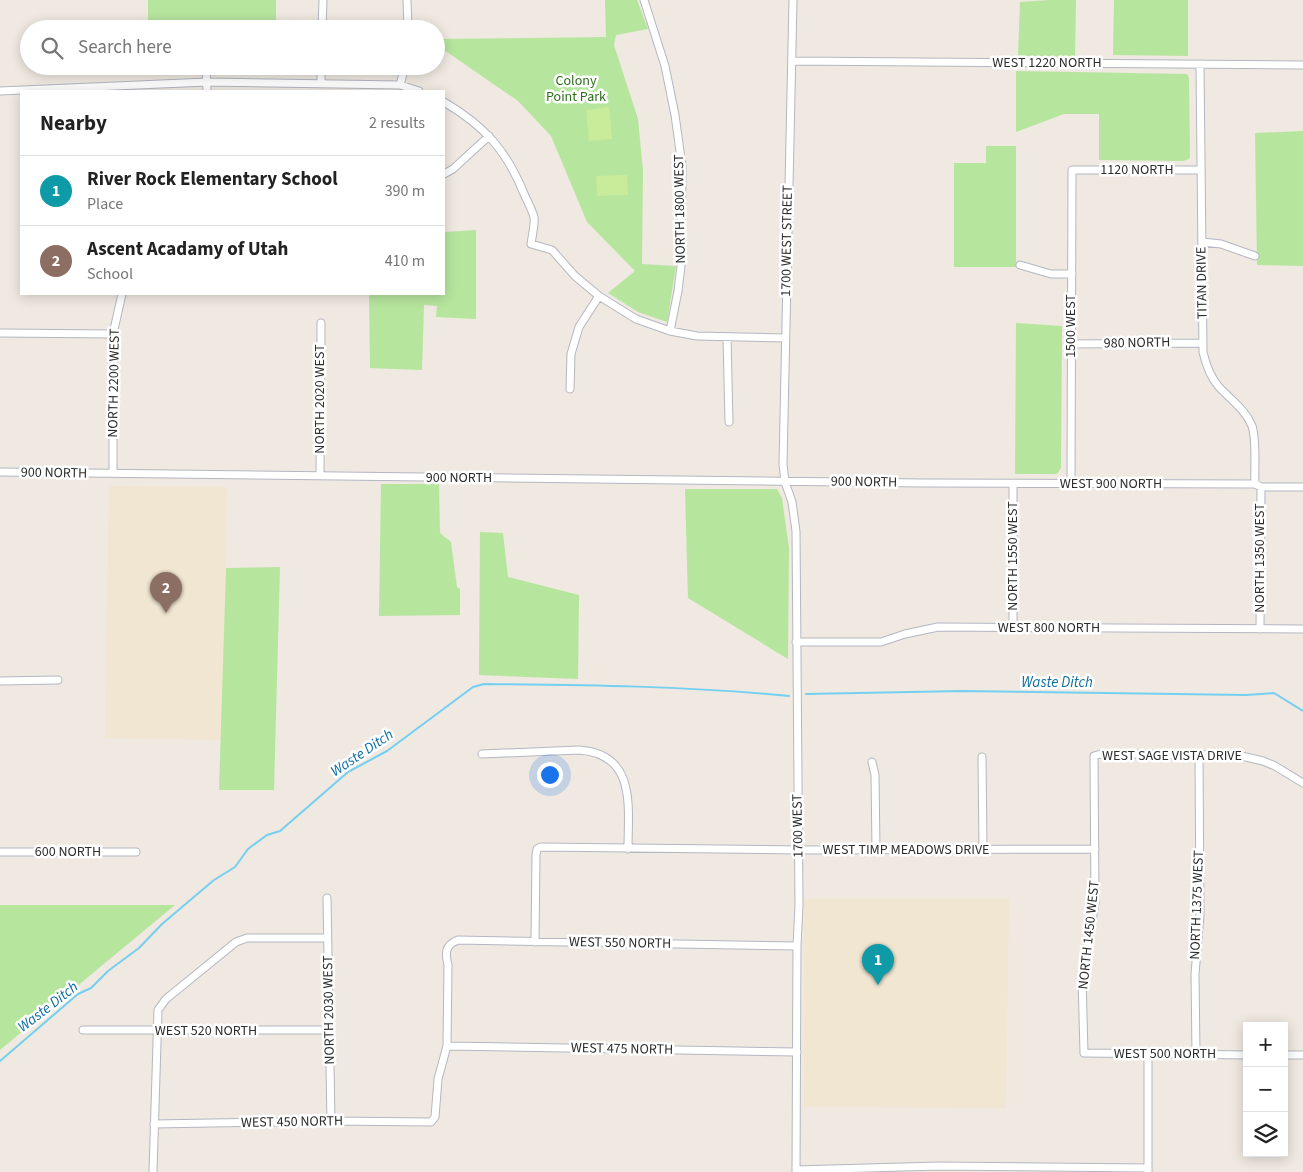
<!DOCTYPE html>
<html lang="en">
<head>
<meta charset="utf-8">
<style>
	body { margin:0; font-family:"Source Sans 3",sans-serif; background:#f2f2f2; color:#222 }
	.controls { position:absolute; right:15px; bottom:15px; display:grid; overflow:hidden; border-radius:0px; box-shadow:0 2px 12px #0003 }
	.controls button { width:45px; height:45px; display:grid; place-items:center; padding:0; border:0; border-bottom:1px solid #e0e0e0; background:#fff; color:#222; font:25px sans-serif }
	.you { position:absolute; left:549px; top:774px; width:18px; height:18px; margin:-12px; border:4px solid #fff; border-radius:50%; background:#1a73e8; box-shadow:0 0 0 8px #1a73e833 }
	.badge { display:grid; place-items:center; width:32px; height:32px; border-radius:50%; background:#0f766e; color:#fff; font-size:16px; font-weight:700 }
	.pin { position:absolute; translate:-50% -41px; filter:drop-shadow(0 1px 2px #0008) }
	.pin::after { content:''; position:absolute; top:26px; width:18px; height:15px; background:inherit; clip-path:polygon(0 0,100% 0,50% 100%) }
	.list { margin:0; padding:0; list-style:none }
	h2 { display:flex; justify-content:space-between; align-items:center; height:65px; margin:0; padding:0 20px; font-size:21px }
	h2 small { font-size:16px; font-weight:400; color:#767676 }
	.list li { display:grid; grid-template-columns:32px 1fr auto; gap:15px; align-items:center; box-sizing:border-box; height:70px; padding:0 20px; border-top:1px solid #e0e0e0 }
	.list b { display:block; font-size:19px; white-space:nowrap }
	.list p { margin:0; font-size:16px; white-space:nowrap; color:#767676 }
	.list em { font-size:16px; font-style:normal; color:#767676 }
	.icon { flex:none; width:28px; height:28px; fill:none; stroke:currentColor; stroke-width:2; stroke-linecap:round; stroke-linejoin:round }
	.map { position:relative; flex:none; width:1303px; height:1172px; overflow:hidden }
	.search { position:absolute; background:#fff; box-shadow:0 2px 12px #0003; left:20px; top:20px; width:425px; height:55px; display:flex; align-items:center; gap:12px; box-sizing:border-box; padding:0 18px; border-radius:28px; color:#767676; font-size:19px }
	.panel { position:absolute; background:#fff; box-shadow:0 2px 12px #0003; left:20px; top:90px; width:425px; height:205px; border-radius:0px }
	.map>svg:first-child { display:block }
	.education { fill:#f0e6d1 }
	.green { fill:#b6e59e }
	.pitch { fill:#c9ec9a }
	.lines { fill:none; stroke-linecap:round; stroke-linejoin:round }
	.stream { stroke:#75cff0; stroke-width:2 }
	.minor-casing { stroke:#b4b7c1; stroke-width:9 }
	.minor { stroke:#fff; stroke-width:7 }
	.labels { text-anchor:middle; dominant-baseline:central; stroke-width:5; stroke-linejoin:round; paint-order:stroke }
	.street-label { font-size:14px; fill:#2e2e2e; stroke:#fff }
	.park-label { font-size:14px; fill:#2c6e1b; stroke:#fff }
	.water-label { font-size:15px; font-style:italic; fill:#0d6fa3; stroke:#fff }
</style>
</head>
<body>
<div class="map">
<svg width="1303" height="1172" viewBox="0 0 1303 1172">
	<rect width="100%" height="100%" fill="#efe9e1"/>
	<path class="education" d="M109,486L227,487L223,740L105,738Z
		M804,899H1009L1006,1108L804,1107Z"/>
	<path class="green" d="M148,0H276V29H148Z
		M605,0H637L648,29L616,35L614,45L638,119L643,170L642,264L676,266L667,322L638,312L608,293L635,271L587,222L551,136L518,101L447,52L436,47V39L606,37Z
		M1050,0H1076L1075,57L1018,56L1020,2Z
		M1114,0H1188V56L1113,55Z
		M1016,71L1187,74L1189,78L1190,156L1189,159L1183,161L1099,160V114H1064L1016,132Z
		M1303,131V266L1257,265L1255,133Z
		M986,146H1016V267H954V163H986Z
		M476,230V319L436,317L437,306L424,305L422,370L370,368L369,294H444V232Z
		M1016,323L1062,326L1061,468L1057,474H1015Z
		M381,484H439L440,533L451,542L457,587L460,589V615L379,616Z
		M685,489H777L782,498L789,548L788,659L688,598Z
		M480,532L503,533L508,577L579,595L578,679L479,675Z
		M280,567L274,790H219L226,568Z
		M0,905H175L0,1050Z"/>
	<path class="pitch" d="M609,107L612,139L589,141L586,110Z
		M627,175L628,195L597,196L596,176Z"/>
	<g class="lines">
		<path class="stream" d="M806,694L962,691L1246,695L1274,693L1303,711
			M0,1061L78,994L91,988L108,971L139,948L162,924L214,880L235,867L248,849L267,835L280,831L348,772L387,751L473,687L484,684C586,685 688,686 789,696"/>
		<defs>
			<path id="minor" d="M407,0L408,29
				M644,0L665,66L675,115L682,166L681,266L678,291L670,331
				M793,0L783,464L785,482L792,502L796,531L799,905L797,946L796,1172
				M322,29L323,0
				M792,61L1303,65
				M1200,64L1203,352C1206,365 1210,377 1219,387C1231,400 1245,409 1252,426C1257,441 1254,467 1255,484
				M206,66L207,91
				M321,84V66
				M400,85L405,66
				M0,91L207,82L400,85L419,91
				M444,102C485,126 507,151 525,196C528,202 532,210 534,217C535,225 532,236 531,244L552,250L575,276L599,296L636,319L670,331L697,336L785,338
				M444,174L453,169L489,136
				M1202,242L1221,244L1255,256
				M1020,265L1051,274H1072
				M0,333L113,334
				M727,337L729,422
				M1071,344L1203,343
				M570,389L571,354L579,327L599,296
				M0,472L924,483L1255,484L1261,487H1303
				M113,473V334L122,294
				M320,476L321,323
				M1071,483L1072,170H1201
				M1013,484V628
				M1260,629L1261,487
				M796,642H881L905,634L938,627L1303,629
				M0,681L58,680
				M482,754L579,750C637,754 628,807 628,849
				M982,757L983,849
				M872,762L875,775L876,850
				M0,852H136
				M327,898L331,1121
				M535,942L536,855L537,849L541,847L798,850L1095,849
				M83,1030H329
				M447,1046L797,1052
				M1148,1054V1172
				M1196,1054L1195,974L1200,915L1199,755
				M1247,1055L1084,1053L1082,978L1095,903L1094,756L1101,754L1237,755L1263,761L1275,766L1303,783
				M1284,1055H1303
				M154,1124L331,1121L431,1122L435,1117L438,1079L447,1046L448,965C445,953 445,945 458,940L797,946
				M796,1170L939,1166L1148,1168
				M153,1172L158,1010L166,999L236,942L247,938H327"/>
		</defs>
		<use href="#minor" class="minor-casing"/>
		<use href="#minor" class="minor"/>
	</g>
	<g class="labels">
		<g class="street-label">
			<text x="1047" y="63">WEST 1220 NORTH</text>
			<text x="1137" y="170">1120 NORTH</text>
			<text transform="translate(680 209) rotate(-91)">NORTH 1800 WEST</text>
			<text transform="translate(787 241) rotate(-89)">1700 WEST STREET</text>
			<text transform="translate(1202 283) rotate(-91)">TITAN DRIVE</text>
			<text transform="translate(1071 326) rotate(-90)">1500 WEST</text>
			<text transform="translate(1137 343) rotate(-1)">980 NORTH</text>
			<text transform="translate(114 383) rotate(-89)">NORTH 2200 WEST</text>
			<text transform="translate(320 399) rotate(-90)">NORTH 2020 WEST</text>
			<text transform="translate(54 473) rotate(1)">900 NORTH</text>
			<text x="459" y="478">900 NORTH</text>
			<text transform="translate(864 482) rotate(1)">900 NORTH</text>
			<text x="1111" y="484">WEST 900 NORTH</text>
			<text transform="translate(1013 556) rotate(-90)">NORTH 1550 WEST</text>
			<text transform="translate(1260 558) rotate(-90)">NORTH 1350 WEST</text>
			<text x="1049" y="628">WEST 800 NORTH</text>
			<text x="1172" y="756">WEST SAGE VISTA DRIVE</text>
			<text transform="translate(798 826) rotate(-91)">1700 WEST</text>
			<text x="906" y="850">WEST TIMP MEADOWS DRIVE</text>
			<text x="68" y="852">600 NORTH</text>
			<text transform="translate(1197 905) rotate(-88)">NORTH 1375 WEST</text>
			<text transform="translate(1089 935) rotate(-84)">NORTH 1450 WEST</text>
			<text transform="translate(620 943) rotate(1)">WEST 550 NORTH</text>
			<text transform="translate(329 1010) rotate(-91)">NORTH 2030 WEST</text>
			<text x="206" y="1031">WEST 520 NORTH</text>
			<text transform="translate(622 1049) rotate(1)">WEST 475 NORTH</text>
			<text x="1165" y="1054">WEST 500 NORTH</text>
			<text transform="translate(292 1122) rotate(-1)">WEST 450 NORTH</text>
		</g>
		<g class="park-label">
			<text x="576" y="81">Colony<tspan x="576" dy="16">Point Park</tspan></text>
		</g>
		<g class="water-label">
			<text x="1057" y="682">Waste Ditch</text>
			<text transform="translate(362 753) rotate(-34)">Waste Ditch</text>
			<text transform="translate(48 1007) rotate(-38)">Waste Ditch</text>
		</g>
	</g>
</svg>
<div class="controls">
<button>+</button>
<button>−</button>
<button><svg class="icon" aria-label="layers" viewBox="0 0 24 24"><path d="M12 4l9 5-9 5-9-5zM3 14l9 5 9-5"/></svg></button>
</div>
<div class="you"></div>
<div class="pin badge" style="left:878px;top:985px;background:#0f9aa8">1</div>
<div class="pin badge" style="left:166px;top:613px;background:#8d6e63">2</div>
<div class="search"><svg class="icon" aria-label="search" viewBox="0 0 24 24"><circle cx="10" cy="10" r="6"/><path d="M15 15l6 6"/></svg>Search here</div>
<section class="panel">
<h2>Nearby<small>2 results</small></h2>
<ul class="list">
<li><span class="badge" style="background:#0f9aa8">1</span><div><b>River Rock Elementary School</b><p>Place</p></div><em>390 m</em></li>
<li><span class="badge" style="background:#8d6e63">2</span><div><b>Ascent Acadamy of Utah</b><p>School</p></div><em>410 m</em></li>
</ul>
</section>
</div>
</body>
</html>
